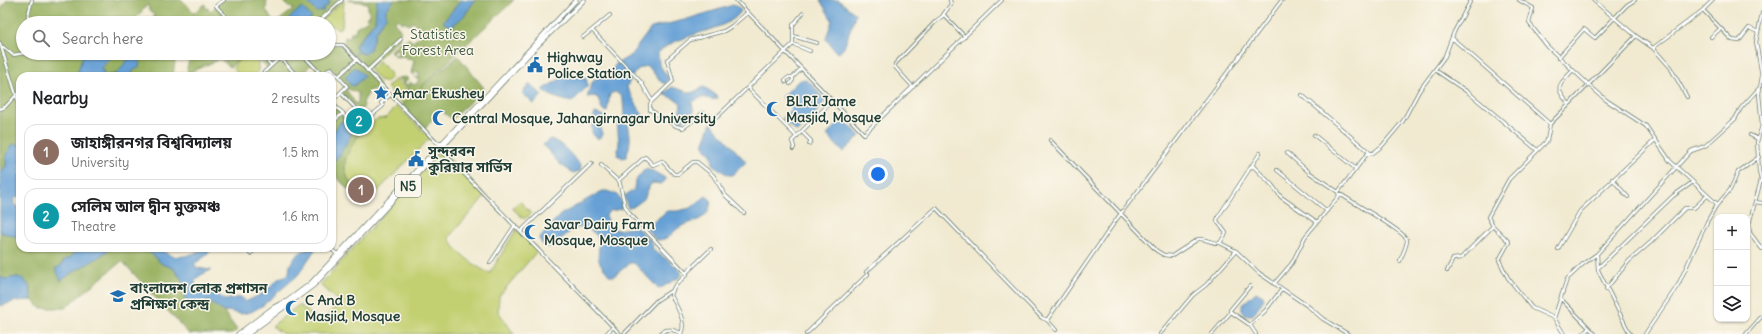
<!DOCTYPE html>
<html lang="en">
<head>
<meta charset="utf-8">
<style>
	body { margin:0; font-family:Delius,"Noto Sans Bengali",sans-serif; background:#f6f6f6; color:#202124 }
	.controls { position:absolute; right:12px; bottom:12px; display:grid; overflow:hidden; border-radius:8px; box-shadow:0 1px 3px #0004 }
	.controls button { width:36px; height:36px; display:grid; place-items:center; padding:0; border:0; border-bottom:1px solid #e0e0e0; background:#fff; color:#202124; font:20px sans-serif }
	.you { position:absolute; left:878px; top:174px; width:14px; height:14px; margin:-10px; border:3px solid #fff; border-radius:50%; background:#1a73e8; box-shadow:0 0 0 6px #1a73e833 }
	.badge { display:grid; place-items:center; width:26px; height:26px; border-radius:50%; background:#d93025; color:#fff; font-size:13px; font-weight:700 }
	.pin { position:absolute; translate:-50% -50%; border:2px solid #fff; box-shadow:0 1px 4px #0006 }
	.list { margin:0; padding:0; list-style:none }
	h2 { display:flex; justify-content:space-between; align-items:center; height:52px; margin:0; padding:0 16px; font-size:17px }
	h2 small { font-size:13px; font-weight:400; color:#757577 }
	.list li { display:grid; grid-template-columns:26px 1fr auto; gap:12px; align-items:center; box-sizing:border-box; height:56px; margin:0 8px 8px; padding:0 8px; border:1px solid #e0e0e0; border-radius:12px }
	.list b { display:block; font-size:15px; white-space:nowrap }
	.list p { margin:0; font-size:13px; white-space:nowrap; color:#757577 }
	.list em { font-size:13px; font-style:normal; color:#757577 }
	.icon { flex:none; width:22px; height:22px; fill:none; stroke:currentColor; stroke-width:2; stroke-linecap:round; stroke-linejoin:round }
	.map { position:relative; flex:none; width:1762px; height:334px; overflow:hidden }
	.search { position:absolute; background:#fff; box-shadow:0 1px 3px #0004; left:16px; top:16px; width:320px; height:44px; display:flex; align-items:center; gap:10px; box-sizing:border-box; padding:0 14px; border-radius:22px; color:#757577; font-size:15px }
	.panel { position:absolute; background:#fff; box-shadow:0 1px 3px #0004; left:16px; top:72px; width:320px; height:180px; border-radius:12px }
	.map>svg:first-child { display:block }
	.green { fill:#c3d072; stroke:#718653 }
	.forest { fill:#9ab264; stroke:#5c784c }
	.water { fill:#66a0d5; stroke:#426e84 }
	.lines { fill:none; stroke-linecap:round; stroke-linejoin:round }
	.stream { stroke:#66a0d5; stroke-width:1 }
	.minor-casing { stroke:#687a6b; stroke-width:4 }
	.highway-casing { stroke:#687a6b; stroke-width:5 }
	.minor { stroke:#fff; stroke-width:2.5 }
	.highway { stroke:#fff; stroke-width:3.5 }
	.minor-bridge-casing { stroke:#687a6b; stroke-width:4; stroke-linecap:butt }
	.minor-bridge { stroke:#fff; stroke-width:2.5 }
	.labels { text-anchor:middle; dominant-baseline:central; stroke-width:3; stroke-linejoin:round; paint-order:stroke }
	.shield { fill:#fbf7ec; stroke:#61756b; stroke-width:1 }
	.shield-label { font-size:13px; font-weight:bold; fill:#1f3d34 }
	.park-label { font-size:14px; fill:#405a40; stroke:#fbf7ec }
	.poi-label { font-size:14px; font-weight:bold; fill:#1f3d34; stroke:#fbf7ec; text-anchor:start }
</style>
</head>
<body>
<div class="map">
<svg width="1762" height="334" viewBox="0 0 1762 334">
	<rect width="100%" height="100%" fill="#fbf7ec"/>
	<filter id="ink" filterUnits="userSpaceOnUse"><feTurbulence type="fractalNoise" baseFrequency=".025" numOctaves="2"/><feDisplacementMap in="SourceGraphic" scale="8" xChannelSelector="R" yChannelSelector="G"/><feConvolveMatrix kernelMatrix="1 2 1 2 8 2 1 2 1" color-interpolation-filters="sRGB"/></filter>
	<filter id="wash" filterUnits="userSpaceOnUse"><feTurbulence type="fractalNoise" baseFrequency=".012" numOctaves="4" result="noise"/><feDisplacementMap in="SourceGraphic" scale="16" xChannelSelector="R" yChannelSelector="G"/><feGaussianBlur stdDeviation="0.9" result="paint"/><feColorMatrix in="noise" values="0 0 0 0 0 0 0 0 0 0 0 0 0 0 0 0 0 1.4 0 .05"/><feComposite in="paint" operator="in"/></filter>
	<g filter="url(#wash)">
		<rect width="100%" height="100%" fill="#f1ead1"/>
		<path class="green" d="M344,0L342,27L337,29L333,26H329V23H323L321,21Z
			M243,58H254L258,61V71L253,76H240L233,68L238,60Z
			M379,61L391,74L390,76L391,77L385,83L382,80L380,81L370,70Z
			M396,79L411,95L402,104L387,87Z
			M397,106L430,138L366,203L349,182L345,169L346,153L359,135L377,119L386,118Z
			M441,150L486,195L449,237C451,248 479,270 490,273L517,228L538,250L499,296L498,311L514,334H283L272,326L299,305L322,322L339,302L320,285Z
			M520,201L531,214L524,219L512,208Z"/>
		<path class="forest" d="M7,0H182L194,13L205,4L206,9L208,8L211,11L220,2L218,0H267L266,10L273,22H277L294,9L286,5L284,1L286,0H305L317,12L323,11L329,0H342L317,23H232L217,8L230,23L220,22L212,23L211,20L203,23H167L164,19L160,23H149L155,15L149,11L148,4L132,23H23V53H84L77,74L78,76H53L49,72L35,73L33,76H20V145L13,144L6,155V165L0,174V11Z
			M347,0H377L375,21L357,42L355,45L358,52L354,55L344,45L345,37H350L351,32H355L356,27L368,20L366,17H369L370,13L368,11V3Z
			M394,0H461L457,5L464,16L475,0H514L420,88L458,56L484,88L452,119L440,110L424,130L401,106L413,95L398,78L406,77L409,80H405V85H410V82L414,85L419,81L415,77L419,78V72H414V76L411,73L414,61L410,57L409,59L403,56L397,57L394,55H398V50L394,49L393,54L390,51L400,41H404L408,38L413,42L419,36L415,31L418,26L413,22L409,25L405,21L402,23L397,19L394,22L401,31L398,35L400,37L368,69L355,56L358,52L363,54L370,49L376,31L385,17L386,10Z
			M329,45H343L380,85L374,91L371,89L363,102L364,106L360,111L341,92L345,88L356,104L358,103V93L348,89L331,68L322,75L301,53H329Z
			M115,53H149L156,60L164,53H176L173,76H130L134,70L105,76L102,69Z
			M191,53H217L224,60H228L236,53H300L311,65L299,76L281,57L296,76H262L268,68C259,59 249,51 237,61C234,63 233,65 230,67L220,59L188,73L187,68Z
			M332,102C338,108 349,126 355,128L359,135C344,157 337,170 357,191L354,195C345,185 332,176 332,162L339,156L341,121L332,135Z
			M0,232L20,238V248H60L62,254L73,248H79L70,258L65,259L58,268L61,281L73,271L83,267L111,248H145L162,264L173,268L183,281L185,299L197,304L208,301L224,312L237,330L232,334H189L122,261L65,308H40L32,300L30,286L18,277L4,279L0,276Z"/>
		<path class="water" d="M305,0H330L327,7L323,8L324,11L317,12Z
			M377,0H394L386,10V17L376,31L370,49L365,54L358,52L355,46L375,21Z
			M461,0H475L464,16L451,27L443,22Z
			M820,0H838L856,14L844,48L839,53L835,51L826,39L832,20Z
			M733,5L739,7L741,11C729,32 678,32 658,53L659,64L669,79L665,84L661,82L648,66C636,66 630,78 627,88L645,119V123L624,117L623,100L620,94L615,92L610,94L607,112L602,109L598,98L594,96L587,97L591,84L595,79L610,73L616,64L630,56L651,28L684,20Z
			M302,7L312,18L305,23H283Z
			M84,53H114L101,68L105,76H78L77,74Z
			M130,56H134L140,63L139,67L134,70L130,76H109L117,74Z
			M355,67L365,76L354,86L350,85L345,76Z
			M567,75L586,78L588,86L572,102C563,100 548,97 543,89Z
			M804,79L812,84L825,101L811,119L797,132L783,120V118L792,108L782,97L798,81Z
			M530,84L542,95L534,104L522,93Z
			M672,87L691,93L704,87L716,95L718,98L712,100C704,96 699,97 692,103L694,112L681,122L678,121L681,104L677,100L663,94Z
			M595,113L605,116L601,125L602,135L599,139C587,134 592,122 595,113Z
			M843,118L860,136L843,152L827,135Z
			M341,121L354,130L339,156L332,162V135Z
			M617,121L628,124C631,137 631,144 626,157L623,158L617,155L619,143Z
			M711,123L746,162L732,175H728L713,165L712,156L703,145Z
			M550,139C562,142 573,157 581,166L580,171L573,173L560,164L543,145Z
			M13,144L20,145V196L14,199V205L20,207V238L0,232V174L6,165V155Z
			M645,169L653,171L665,178V181L661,184L653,183L650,185L644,199L633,207L628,208L624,196L634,190L635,181Z
			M602,191H607L618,195L622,204L621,209L610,211L606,215L610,226L617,230L636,227L650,240L653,245L652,248C660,256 678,265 682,274L680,277L659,289L634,263H630L614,276H610C592,255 601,261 598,237C576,213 567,240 548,247L542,244L539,238L560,215Z
			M706,196L711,200C709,224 691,219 677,229C670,236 667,240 656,240L646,228L667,211H677L691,208Z
			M79,248H110C96,262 76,268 61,281L55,268L61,266L65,259L70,258Z
			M145,248H159C178,265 191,252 212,248L207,255L194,264L197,268L211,270L199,276L195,281V284L217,292V294L225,300L241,297L245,302L264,293L279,278L288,275C290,271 289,268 290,265C295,254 305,248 316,248L298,275L262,306L251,312L241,314L228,311L224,312L208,301L191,307L185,299L183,281L173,268L162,264Z
			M0,276L4,279C9,279 13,277 17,277C28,277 31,292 32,300L16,301L0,306Z
			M1256,292L1263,296L1264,299L1253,315H1246L1242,311V305Z"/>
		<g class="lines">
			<path class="stream" d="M355,53L358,52
				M350,58L352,57"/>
		</g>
	</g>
	<g filter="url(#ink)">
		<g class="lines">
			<defs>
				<path id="minor" d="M224,0L216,6L232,23
					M736,0L864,134L1002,0
					M1519,0L1533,8L1529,23L1548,47L1588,84L1606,100L1646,126L1670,161L1717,204
					M1593,0L1636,36
					M1703,10L1732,40L1739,41L1749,28L1758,32
					M1762,13L1756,42L1762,76L1759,94L1762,125L1757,142L1759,171L1761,180L1749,224L1750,233L1762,249
					M610,15L592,30L641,82L652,101L650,104V110L676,126L683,128L703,113L716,118L793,44V25L803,13
					M943,15L951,4L950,0
					M28,23V15L32,0
					M317,23L342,0
					M793,36L817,43
					M583,37L592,30
					M1711,37L1720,29
					M1452,38L1550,124
					M0,43L20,108
					M793,44L810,51
					M329,45H343L436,142L441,144
					M3,47L13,55L25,53
					M1653,48L1670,67L1687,97
					M260,53L271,65
					M276,53L297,76
					M301,53L322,75
					M1558,58L1584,29L1595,38L1627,5L1635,0
					M1435,70L1469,93L1537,150
					M367,71L401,39
					M260,76L285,53
					M301,76L305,73
					M321,76L331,68L347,86L332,101
					M339,76L357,59
					M786,82L785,80L789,77H793
					M790,84L793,80V77L801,69
					M749,86L750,90L797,137
					M913,87L895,67V64L936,21L944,15L965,37
					M341,93L360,113L372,115L383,106L381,103L390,95
					M1302,95L1370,153
					M652,101L673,81L667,60L690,40L724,31L732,26L747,13
					M332,104L343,113
					M1569,104C1553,86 1559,86 1573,70
					M0,109L5,107L17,94
					M332,123L343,113L350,126L359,118L365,122L371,115
					M802,132L811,141L809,144
					M1314,135L1356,169
					M1750,135L1758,139
					M1050,140L1157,251L1164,255L1172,256L1198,239C1206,238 1212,244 1220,243
					M793,149L794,147L792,141L832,101
					M441,150L620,334
					M1260,153L1218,217L1217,221L1226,233L1220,243L1236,251L1259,273L1309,307L1323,319L1348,334
					M1287,153L1310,173L1338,192
					M601,165L617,180H619L645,157L653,165L662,161L674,174H678L693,162H697L713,175L725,195L744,213
					M1252,165L1272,185L1281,197L1317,222
					M1277,170L1327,211
					M1612,179L1628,197
					M619,180L625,206L630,214L687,274L674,287L671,295C676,306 687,321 681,334
					M1340,194C1350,201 1407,233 1407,240C1407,246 1402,255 1400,261
					M1755,202L1762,203
					M521,231L592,163
					M330,248L339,256
					M1558,249L1580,211L1655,140
					M250,254L257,248
					M1597,254L1598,270L1630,334
					M490,263L515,225
					M1598,268L1673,196L1693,182
					M1447,271L1453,259L1461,258L1493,226
					M866,272L936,208L1042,318L1047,320L1116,220L1282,0
					M686,273L711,249
					M1274,284L1292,263L1305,237L1339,196L1338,192L1367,154L1373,153L1382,146L1403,121L1419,91L1445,56L1454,32L1471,0
					M1606,289L1629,261L1651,242L1685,208H1694L1707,196
					M1561,299L1595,334
					M1230,313V310L1250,286
					M1554,318L1567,279L1583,264L1597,254L1691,151L1705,146L1735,119L1741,108L1761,86
					M1047,320L1056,330
					M1250,325L1265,311L1282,289
					M606,334L613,327
					M624,334L657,300L671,291
					M660,334C666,327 674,330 681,333
					M806,334L868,274
					M1160,334L1193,295L1206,285L1236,251
					M1212,334L1231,312L1250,325L1256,334
					M1564,334L1554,318L1532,308L1508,278L1499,260L1509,242L1493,226L1488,217L1509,179L1547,141L1550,124L1636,36L1653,48L1703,10L1713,0
					M1583,334L1589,328
					M1645,334L1678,285L1707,222L1716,206L1730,190L1738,172L1759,157
					M1746,334L1762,316"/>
				<path id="highway" d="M238,334L274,307L284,302
					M243,334L310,284L576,0
					M248,334L314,285L528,55L584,0"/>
			</defs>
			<use href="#minor" class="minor-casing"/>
			<use href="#highway" class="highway-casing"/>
			<use href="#minor" class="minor"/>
			<use href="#highway" class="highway"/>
			<defs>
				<path id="minor-bridge" d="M429,154L434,159"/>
			</defs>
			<use href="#minor-bridge" class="minor-bridge-casing"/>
			<use href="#minor-bridge" class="minor-bridge"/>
		</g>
	</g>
	<defs>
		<symbol id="civic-bare" viewBox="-9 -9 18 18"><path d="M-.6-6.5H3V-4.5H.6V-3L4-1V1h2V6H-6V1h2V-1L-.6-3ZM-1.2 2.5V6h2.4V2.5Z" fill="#1f6fb2" stroke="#fbf7ec" stroke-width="2.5" paint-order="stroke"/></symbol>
		<symbol id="sight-bare" viewBox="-9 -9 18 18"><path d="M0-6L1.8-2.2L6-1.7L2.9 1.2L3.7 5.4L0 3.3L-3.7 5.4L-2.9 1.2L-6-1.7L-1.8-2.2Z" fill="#1f6fb2" stroke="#fbf7ec" stroke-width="2.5" paint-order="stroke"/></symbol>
		<symbol id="mosque-bare" viewBox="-9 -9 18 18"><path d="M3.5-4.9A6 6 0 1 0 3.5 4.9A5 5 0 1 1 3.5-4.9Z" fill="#1f6fb2" stroke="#fbf7ec" stroke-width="2.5" paint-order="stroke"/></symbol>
		<symbol id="university-bare" viewBox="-9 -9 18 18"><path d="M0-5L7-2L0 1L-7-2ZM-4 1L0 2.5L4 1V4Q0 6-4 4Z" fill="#1f6fb2" stroke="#fbf7ec" stroke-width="2.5" paint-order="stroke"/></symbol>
	</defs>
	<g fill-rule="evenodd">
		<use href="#civic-bare" x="524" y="54" width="22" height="22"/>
		<use href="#sight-bare" x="370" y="82" width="22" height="22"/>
		<use href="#mosque-bare" x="763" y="98" width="22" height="22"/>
		<use href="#mosque-bare" x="429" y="107" width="22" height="22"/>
		<use href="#civic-bare" x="405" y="148" width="22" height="22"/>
		<use href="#mosque-bare" x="521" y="221" width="22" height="22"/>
		<use href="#university-bare" x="107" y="285" width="22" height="22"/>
		<use href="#mosque-bare" x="282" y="297" width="22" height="22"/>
	</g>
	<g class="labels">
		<rect class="shield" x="395" y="175" width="26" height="22" rx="3"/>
		<g class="shield-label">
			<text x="408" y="186">N5</text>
		</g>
		<g class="park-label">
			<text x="438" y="34">Statistics<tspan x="438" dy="16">Forest Area</tspan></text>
		</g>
		<g class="poi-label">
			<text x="547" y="57">Highway<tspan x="547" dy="16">Police Station</tspan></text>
			<text x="393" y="93">Amar Ekushey</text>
			<text x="786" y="101">BLRI Jame<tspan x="786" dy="16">Masjid, Mosque</tspan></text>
			<text x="452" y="118">Central Mosque, Jahangirnagar University</text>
			<text x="428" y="151">সুন্দরবন<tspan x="428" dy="16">কুরিয়ার সার্ভিস</tspan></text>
			<text x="544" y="224">Savar Dairy Farm<tspan x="544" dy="16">Mosque, Mosque</tspan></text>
			<text x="130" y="288">বাংলাদেশ লোক প্রশাসন<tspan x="130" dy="16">প্রশিক্ষণ কেন্দ্র</tspan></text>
			<text x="305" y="300">C And B<tspan x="305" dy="16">Masjid, Mosque</tspan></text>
		</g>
	</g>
</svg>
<div class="controls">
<button>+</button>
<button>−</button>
<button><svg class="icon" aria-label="layers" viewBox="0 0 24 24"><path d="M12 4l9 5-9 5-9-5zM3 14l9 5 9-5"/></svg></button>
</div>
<div class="you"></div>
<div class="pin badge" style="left:361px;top:190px;background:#8d6e63">1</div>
<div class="pin badge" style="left:359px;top:121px;background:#0f9aa8">2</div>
<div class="search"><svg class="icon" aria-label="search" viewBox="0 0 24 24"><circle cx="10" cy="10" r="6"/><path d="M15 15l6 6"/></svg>Search here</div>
<section class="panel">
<h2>Nearby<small>2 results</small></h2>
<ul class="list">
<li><span class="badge" style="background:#8d6e63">1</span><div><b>জাহাঙ্গীরনগর বিশ্ববিদ্যালয়</b><p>University</p></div><em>1.5 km</em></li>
<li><span class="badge" style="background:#0f9aa8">2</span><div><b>সেলিম আল দ্বীন মুক্তমঞ্চ</b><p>Theatre</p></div><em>1.6 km</em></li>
</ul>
</section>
</div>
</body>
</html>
